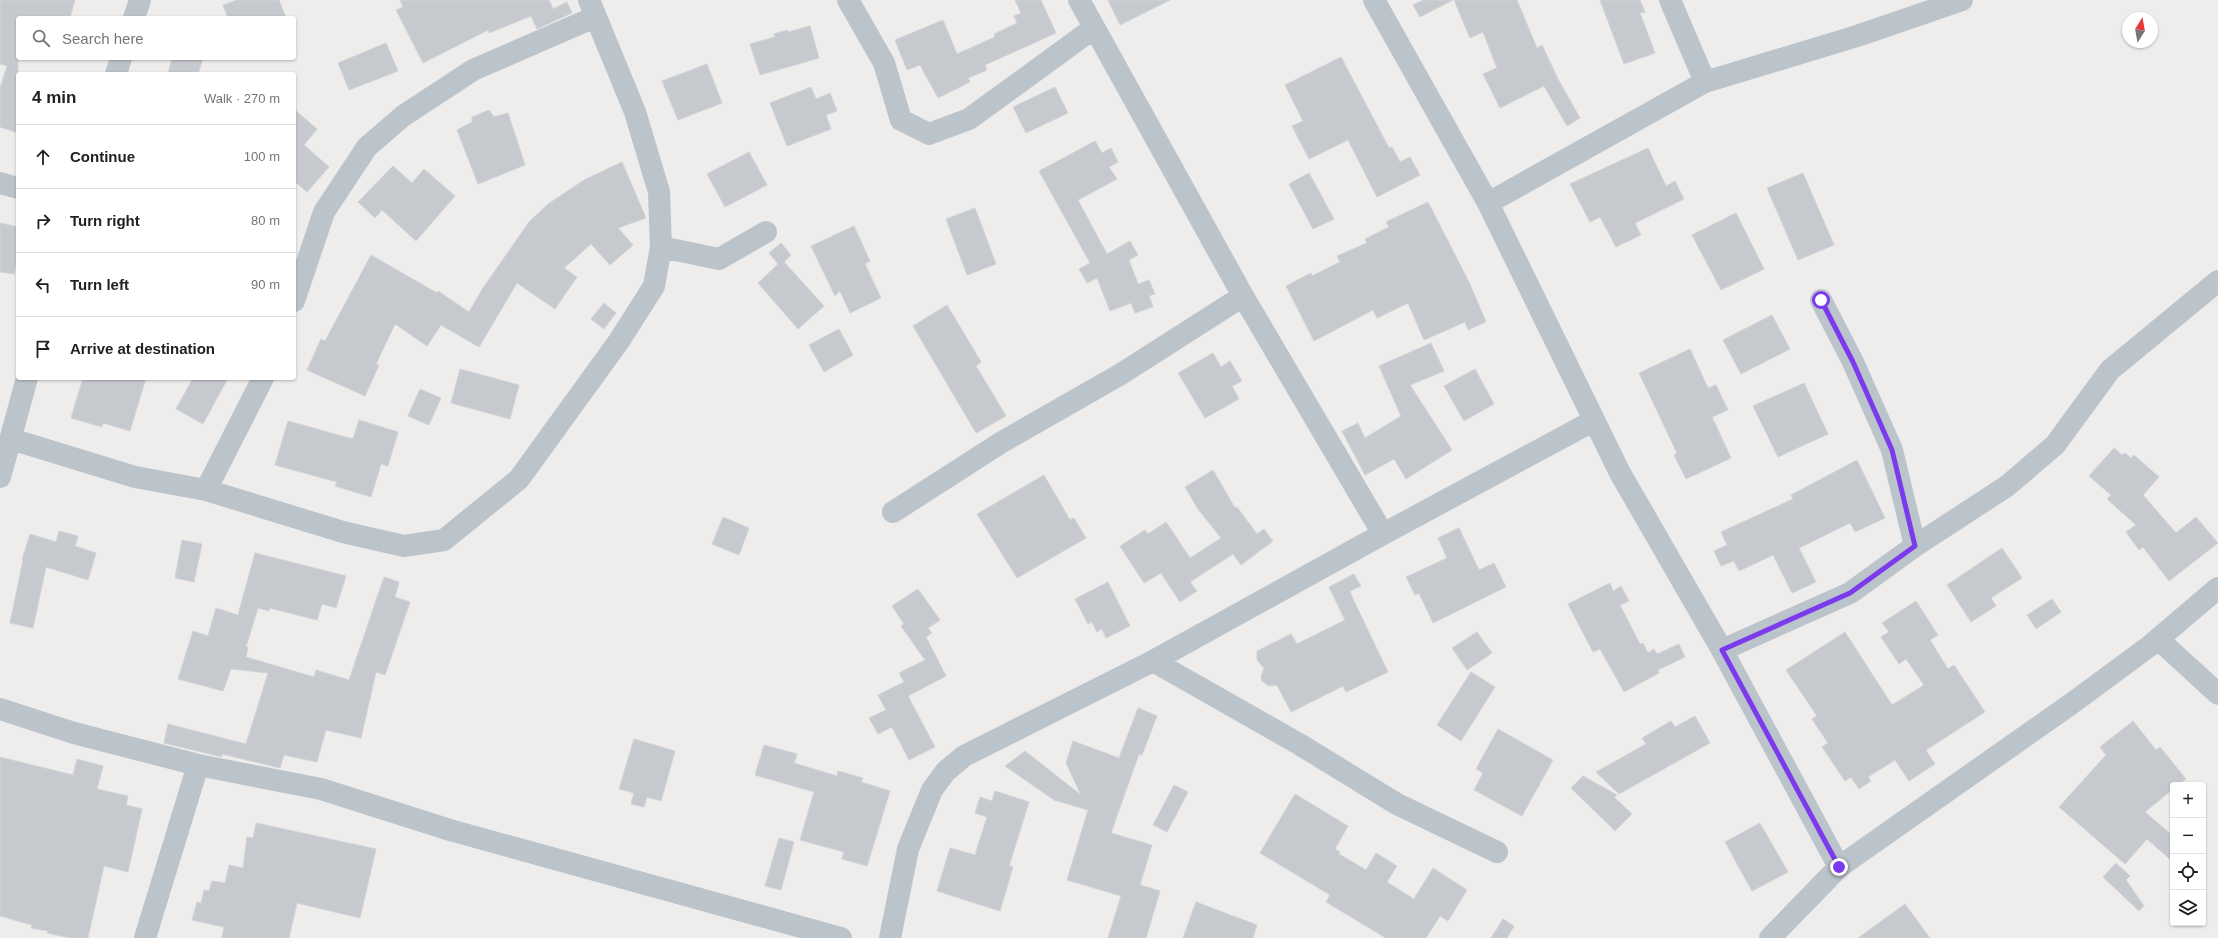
<!DOCTYPE html>
<html lang="en">
<head>
<meta charset="utf-8">
<style>
	body { margin:0; font-family:Helvetica,sans-serif; background:#f2f2f2; color:#202124 }
	.controls { position:absolute; right:12px; bottom:12px; display:grid; overflow:hidden; border-radius:4px; box-shadow:0 1px 3px #0004 }
	.controls button { width:36px; height:36px; display:grid; place-items:center; padding:0; border:0; border-bottom:1px solid #e0e0e0; background:#fff; color:#202124; font:20px sans-serif }
	.compass { position:absolute; left:2122px; top:12px; width:36px; height:36px; border-radius:50%; background:#fff; box-shadow:0 1px 3px #0004; rotate:11deg }
	.stop { position:absolute; width:12px; height:12px; margin:-9px; border:3px solid #7c3aed; border-radius:50%; background:#fff }
	.stop.end { background:#7c3aed; border-color:#fff; box-shadow:0 1px 4px #0008 }
	.list { margin:0; padding:0; list-style:none }
	h2 { display:flex; justify-content:space-between; align-items:center; height:52px; margin:0; padding:0 16px; font-size:17px }
	h2 small { font-size:13px; font-weight:400; color:#757577 }
	.list li { display:grid; grid-template-columns:26px 1fr auto; gap:12px; align-items:center; box-sizing:border-box; height:64px; padding:0 16px; border-top:1px solid #e0e0e0 }
	.list b { display:block; font-size:15px; white-space:nowrap }
	.list em { font-size:13px; font-style:normal; color:#757577 }
	.icon { flex:none; width:22px; height:22px; fill:none; stroke:currentColor; stroke-width:2; stroke-linecap:round; stroke-linejoin:round }
	.map { position:relative; flex:none; width:2218px; height:938px; overflow:hidden }
	.search { position:absolute; background:#fff; box-shadow:0 1px 3px #0004; left:16px; top:16px; width:280px; height:44px; display:flex; align-items:center; gap:10px; box-sizing:border-box; padding:0 14px; border-radius:4px; color:#757577; font-size:15px }
	.panel { position:absolute; background:#fff; box-shadow:0 1px 3px #0004; left:16px; top:72px; width:280px; height:308px; border-radius:4px }
	.map>svg:first-child { display:block }
	.building { fill:#c6cacf; stroke:#d0d3d7 }
	.lines { fill:none; stroke-linecap:round; stroke-linejoin:round }
	.minor { stroke:#bbc4cb; stroke-width:22 }
	.route { stroke:#7c3aed; stroke-width:5 }
</style>
</head>
<body>
<div class="map">
<svg width="2218" height="938" viewBox="0 0 2218 938">
	<rect width="100%" height="100%" fill="#efecec"/>
	<path class="building" d="M0,0H75L70,18H18V133L0,127V88L7,66L0,64Z
		M237,0H279L286,18H228L223,5Z
		M400,0H549L553,9L567,2L572,13L537,29L531,16L489,33L488,30L423,63L396,10L403,7Z
		M1015,0H1041L1056,33L985,65L987,70L968,78L970,82L938,98L920,65L907,70L895,40L943,20L957,54L995,37L994,34L1017,23L1014,16L1021,13Z
		M1108,0H1170L1120,25Z
		M1423,0H1453L1420,17L1413,5Z
		M1454,0H1517L1537,48L1542,45L1558,79L1580,118L1567,126L1544,86L1500,108L1483,74L1497,68L1483,32L1470,38Z
		M1600,0H1640L1645,12L1640,13L1655,53L1624,64Z
		M810,26L819,58L760,75L750,44L775,37L774,34L787,30L788,32Z
		M386,43L398,71L349,90L338,63Z
		M1341,57L1389,148L1392,147L1400,162L1410,157L1420,175L1377,197L1348,140L1309,159L1292,126L1303,121L1285,85Z
		M172,58H203L198,74H168Z
		M707,64L722,103L678,120L662,81Z
		M811,87L816,99L830,93L837,111L826,115L831,129L787,146L770,103Z
		M1055,87L1068,113L1026,133L1013,107Z
		M294,109L317,129L304,145L329,167L307,192L294,181Z
		M489,110L494,117L508,113L525,165L478,184L457,130L472,122V117Z
		M1095,141L1102,153L1111,148L1118,162L1109,167L1117,179L1078,200L1107,254L1130,241L1138,255L1129,260L1138,284L1149,280L1155,294L1149,296L1153,307L1135,313L1131,303L1110,311L1097,278L1087,283L1079,269L1090,263L1039,171Z
		M1648,148L1666,186L1675,181L1684,199L1635,223L1641,235L1616,247L1600,217L1590,222L1570,184Z
		M749,152L767,185L725,207L707,174Z
		M622,162L646,218L618,228L633,245L610,265L591,244L564,268L577,277L555,309L517,283L479,347L441,325L427,346L395,324L376,364L379,365L365,396L307,370L321,339L325,341L371,255L437,293L438,291L469,312L483,288L529,222L548,204L584,180Z
		M393,166L412,183L424,169L455,196L416,241L382,210L375,218L358,202Z
		M1309,173L1334,219L1313,229L1289,184Z
		M1803,173L1834,245L1798,260L1767,188Z
		M1428,202L1469,282L1486,322L1468,330L1465,322L1424,340L1408,303L1377,318L1373,310L1314,341L1286,286L1311,273L1312,276L1340,262L1337,256L1367,243L1365,239L1389,227L1386,222Z
		M975,208L996,264L967,275L946,219Z
		M1736,213L1764,269L1721,290L1692,235Z
		M0,223L18,227V253L14,274L0,272Z
		M854,226L870,261L865,264L881,298L850,313L840,291L835,296L811,246Z
		M781,243L791,255L784,262L824,306L798,329L758,283L778,264L769,253Z
		M604,303L616,313L604,329L591,319Z
		M947,305L981,362L976,366L1006,416L976,433L913,326Z
		M1772,315L1790,349L1741,374L1723,340Z
		M839,329L853,355L824,372L809,345Z
		M1431,343L1444,371L1410,385L1452,450L1406,479L1394,459L1365,475L1342,431L1358,423L1365,438L1401,416L1379,366Z
		M1690,349L1708,388L1716,385L1728,410L1712,417L1731,458L1686,479L1674,455L1677,453L1639,373Z
		M1213,353L1221,367L1230,361L1242,381L1232,386L1239,399L1205,418L1178,373Z
		M460,369L519,385L510,419L451,403Z
		M1475,369L1494,404L1464,421L1444,386Z
		M83,378H146L130,431L103,423L102,427L71,418Z
		M193,378H228L203,424L176,409Z
		M1804,383L1828,434L1778,457L1753,406Z
		M420,389L441,398L429,425L408,416Z
		M359,420L398,432L388,466L381,464L371,497L335,486L337,482L275,465L288,421L353,439Z
		M2114,448L2122,455L2125,453L2131,458L2134,455L2159,477L2143,495L2176,533L2196,517L2218,543L2169,581L2143,547L2139,550L2126,532L2136,525L2107,499L2111,495L2089,476Z
		M1857,460L1885,518L1855,532L1850,523L1799,548L1816,582L1792,593L1773,555L1739,571L1734,561L1721,566L1714,551L1727,545L1721,532L1793,499L1791,495Z
		M1213,470L1235,508L1237,507L1257,534L1264,529L1273,541L1241,565L1233,554L1190,582L1197,591L1180,602L1161,573L1144,583L1120,546L1145,530L1148,534L1166,522L1190,558L1221,538L1198,509L1185,487Z
		M1044,475L1070,520L1074,518L1086,538L1017,578L977,514Z
		M723,517L749,528L739,555L712,544Z
		M1459,528L1479,570L1494,563L1506,587L1433,623L1419,593L1415,595L1406,577L1447,558L1438,538Z
		M59,531L78,536L75,546L96,553L88,580L46,567L33,628L10,623L23,560H22L30,534L56,542Z
		M182,540L202,544L194,582L175,578Z
		M2002,548L2022,578L1991,598L1996,606L1971,622L1947,585Z
		M255,553L346,576L336,608L322,604L317,620L270,608L269,611L258,608L246,647H248L246,657L314,677L316,670L349,680L384,577L399,582L395,597L410,602L385,675L376,672L361,738L326,730L317,762L284,755L280,768L222,754V757L164,743L168,724L246,744L268,673L231,669L223,691L178,679L193,631L208,636L216,608L238,615Z
		M1354,574L1361,586L1350,591L1353,599L1388,672L1346,692L1343,686L1291,712L1277,685L1269,686L1262,681L1261,677L1264,668L1257,660V651L1291,634L1297,644L1345,620L1329,587Z
		M1108,582L1130,626L1106,638L1102,629L1097,632L1092,622L1088,624L1075,599Z
		M1610,583L1613,591L1621,586L1629,601L1620,605L1640,644L1643,643L1648,653L1654,649L1657,654L1679,644L1685,657L1658,670L1659,673L1624,692L1600,649L1593,652L1568,604Z
		M918,589L940,620L928,628L932,633L926,637L946,676L908,696L935,747L909,760L892,727L878,734L869,718L886,710L878,695L904,682L899,673L925,660L901,626L904,624L892,606Z
		M2052,599L2061,612L2036,629L2027,615Z
		M1916,601L1938,635L1930,640L1948,669L1954,665L1985,712L1926,750L1935,764L1909,781L1895,760L1868,777L1871,781L1859,789L1851,777L1845,781L1822,747L1828,743L1812,719L1817,716L1786,670L1845,632L1892,705L1924,685L1906,659L1899,664L1881,637L1889,632L1882,623Z
		M1477,632L1492,653L1467,670L1452,648Z
		M1471,672L1495,687L1461,741L1437,725Z
		M1138,708L1157,716L1142,755L1139,754L1111,833L1152,845L1140,885L1160,891L1146,938H1108L1121,896L1067,880L1088,810L1054,800L1005,766L1025,751L1081,795L1066,763L1073,741L1119,758Z
		M1695,716L1710,743L1619,794L1596,772L1646,744L1642,738L1671,721L1675,727Z
		M2133,721L2156,750L2160,747L2186,779L2178,785H2173V789L2145,812L2173,836V862L2147,839L2125,864L2059,807L2106,755L2100,747Z
		M1498,729L1553,760L1522,816L1474,790L1483,773L1476,769Z
		M634,739L675,751L661,801L647,797L644,807L631,804L634,793L619,789Z
		M764,745L797,754L794,763L837,776L838,771L863,778L861,782L890,791L867,866L842,859L844,852L800,840L814,792L755,775Z
		M0,757L73,775L77,759L103,766L97,789L128,796L126,805L142,809L128,872L104,866L88,938H71L47,933L48,931L31,928L32,925L0,916Z
		M1583,776L1617,795L1614,797L1632,814L1615,831L1571,788Z
		M1174,785L1188,792L1167,832L1153,825Z
		M995,791L1029,802L1009,866L1013,867L1000,911L937,891L950,848L975,855L987,817L975,813L980,797L992,801Z
		M1295,794L1348,826L1335,849L1340,852L1339,854L1366,870L1376,853L1397,866L1387,882L1414,899L1433,868L1467,890L1448,921L1440,916L1426,938H1386L1326,902L1330,895L1260,853Z
		M256,823L376,849L360,918L297,903L289,938H222L224,927L192,920L197,902L201,903L204,890L209,891L212,881L225,883L229,865L243,868L247,837L253,838Z
		M1760,823L1788,872L1752,891L1725,842Z
		M779,838L794,842L781,890L765,886Z
		M2116,863L2130,876L2126,880L2144,906L2139,911L2103,877Z
		M1196,902L1257,925L1253,938H1183Z
		M1905,904L1930,938H1858Z
		M1503,919L1514,926L1507,938H1491Z"/>
	<g class="lines">
		<path class="minor" d="M848,0L884,63L901,120L929,134L969,119L1094,28
			M1079,0L1243,296L1383,534L1593,421
			M1374,0L1488,203L1620,473L1722,650L1839,867L1770,938
			M1670,0L1705,82
			M134,18L140,0
			M116,74L121,58
			M0,183L18,188
			M1488,203L1705,82L1857,36L1962,0
			M661,247L719,259L766,232
			M294,301L324,212L367,147L403,116L473,70L595,17
			M11,439L135,477L206,490L343,532L404,546L444,540L519,479L619,341L654,286L661,247L659,192L635,112L589,0
			M0,477L27,378
			M206,490L263,378
			M893,512L1002,442L1121,374L1243,296
			M1915,546L2007,486L2055,445L2110,370L2218,281
			M2158,639L2218,694
			M1722,650L1850,593L1915,546L1892,450L1853,362L1821,300
			M1153,661L1299,744L1397,804L1497,852
			M0,709L74,733L198,765L321,789L450,830L841,938
			M1839,867L2071,704L2151,645L2218,588
			M145,938L198,765
			M890,938L908,849L932,790L946,771L964,756L1153,661L1383,534"/>
	</g>
	<g class="lines">
		<path class="route" d="M1821,300L1853,362L1892,450L1915,546L1850,593L1722,650L1839,867"/>
	</g>
</svg>
<div class="controls">
<button>+</button>
<button>−</button>
<button><svg class="icon" aria-label="locate" viewBox="0 0 24 24"><circle cx="12" cy="12" r="6"/><path d="M12 2v4M12 18v4M2 12h4M18 12h4"/></svg></button>
<button><svg class="icon" aria-label="layers" viewBox="0 0 24 24"><path d="M12 4l9 5-9 5-9-5zM3 14l9 5 9-5"/></svg></button>
</div>
<svg class="compass" viewBox="-18 -18 36 36"><path d="M0-13l5 13h-10z" fill="#e53935"/><path d="M0 13l5-13h-10z" fill="#757577"/></svg>
<div class="stop" style="left:1821px;top:300px"></div>
<div class="stop end" style="left:1839px;top:867px"></div>
<div class="search"><svg class="icon" aria-label="search" viewBox="0 0 24 24"><circle cx="10" cy="10" r="6"/><path d="M15 15l6 6"/></svg>Search here</div>
<section class="panel">
<h2>4 min<small>Walk · 270 m</small></h2>
<ul class="list">
<li><svg class="icon" aria-label="ahead" viewBox="0 0 24 24"><path d="M12 20V5M6 11l6-6 6 6"/></svg><div><b>Continue</b></div><em>100 m</em></li>
<li><svg class="icon" aria-label="right" viewBox="0 0 24 24"><path d="M7 20v-9h11M14 6l5 5-5 5"/></svg><div><b>Turn right</b></div><em>80 m</em></li>
<li><svg class="icon" aria-label="left" viewBox="0 0 24 24"><path d="M17 20v-9H6M10 6l-5 5 5 5"/></svg><div><b>Turn left</b></div><em>90 m</em></li>
<li><svg class="icon" aria-label="arrive" viewBox="0 0 24 24"><path d="M6 21V4h12l-3 4 3 4H6"/></svg><div><b>Arrive at destination</b></div></li>
</ul>
</section>
</div>
</body>
</html>
